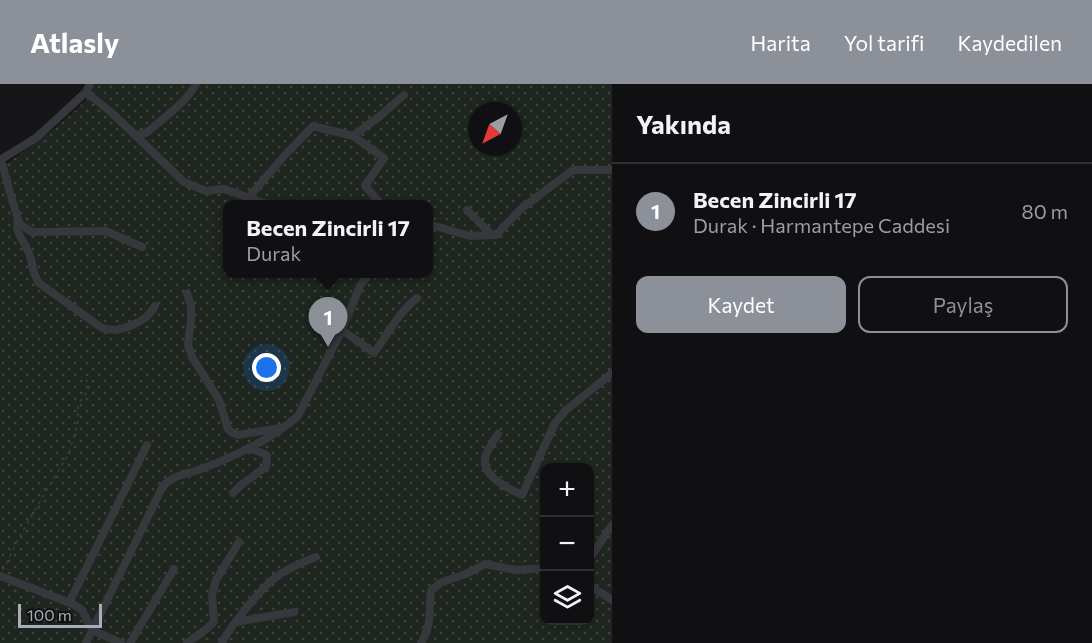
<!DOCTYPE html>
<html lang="tr">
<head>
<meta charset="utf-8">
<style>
	body { margin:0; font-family:Commissioner,sans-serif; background:#19191b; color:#f1f3f6 }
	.controls { position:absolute; right:18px; bottom:18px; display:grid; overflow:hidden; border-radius:12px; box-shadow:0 3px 9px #0003 }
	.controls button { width:54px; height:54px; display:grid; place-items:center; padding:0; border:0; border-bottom:2px solid #303032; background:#101012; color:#f1f3f6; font:30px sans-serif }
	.compass { position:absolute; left:468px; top:18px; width:54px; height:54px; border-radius:50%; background:#101012; box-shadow:0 3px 9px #0003; rotate:221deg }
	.scale { position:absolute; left:18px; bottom:15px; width:84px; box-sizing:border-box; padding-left:6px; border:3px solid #a8adb8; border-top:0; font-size:16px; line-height:21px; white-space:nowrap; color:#a8adb8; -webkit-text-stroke:4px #111113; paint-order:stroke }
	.you { position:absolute; left:267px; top:284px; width:21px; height:21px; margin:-15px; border:4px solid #fff; border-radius:50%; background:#1a73e8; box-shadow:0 0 0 9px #1a73e833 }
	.badge { display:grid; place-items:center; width:39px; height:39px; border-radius:50%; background:#8c9099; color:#fff; font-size:20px; font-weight:700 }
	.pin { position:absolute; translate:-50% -50px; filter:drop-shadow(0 2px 3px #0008) }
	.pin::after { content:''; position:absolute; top:32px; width:21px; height:18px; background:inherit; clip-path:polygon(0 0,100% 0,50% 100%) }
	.popup { position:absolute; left:223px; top:116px; width:210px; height:78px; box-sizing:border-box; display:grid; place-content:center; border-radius:12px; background:#101012; filter:drop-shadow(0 2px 4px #0005); font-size:20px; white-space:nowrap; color:#9c9d9f }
	.popup b { font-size:22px; color:#f1f3f6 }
	.popup::after { content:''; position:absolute; left:50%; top:100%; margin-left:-12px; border:12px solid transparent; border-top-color:#101012 }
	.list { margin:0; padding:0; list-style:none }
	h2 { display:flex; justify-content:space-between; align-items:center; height:78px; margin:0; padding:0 24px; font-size:26px }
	h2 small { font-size:20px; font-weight:400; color:#9c9d9f }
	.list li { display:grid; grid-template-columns:39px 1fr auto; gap:18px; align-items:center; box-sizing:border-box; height:96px; padding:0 24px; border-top:2px solid #303032 }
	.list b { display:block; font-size:22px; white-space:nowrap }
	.list p { margin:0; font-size:20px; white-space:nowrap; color:#9c9d9f }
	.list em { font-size:20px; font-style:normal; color:#9c9d9f }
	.actions { display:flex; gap:12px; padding:18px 24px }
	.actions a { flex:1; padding:14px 0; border:2px solid #8c9099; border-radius:12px; text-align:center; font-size:21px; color:#8c9099 }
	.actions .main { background:#8c9099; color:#fff }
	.icon { flex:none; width:33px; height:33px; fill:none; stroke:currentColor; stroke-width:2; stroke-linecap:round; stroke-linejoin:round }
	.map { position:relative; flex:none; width:612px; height:559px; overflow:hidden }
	header { display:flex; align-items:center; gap:36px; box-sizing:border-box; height:84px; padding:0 30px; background:#8c9099; color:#fff }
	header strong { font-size:28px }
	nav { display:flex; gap:33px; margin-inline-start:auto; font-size:21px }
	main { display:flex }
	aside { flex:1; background:#101012 }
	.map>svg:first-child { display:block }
	.grass { fill:url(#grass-dots); fill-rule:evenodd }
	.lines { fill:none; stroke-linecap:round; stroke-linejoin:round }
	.path { stroke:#3d3f44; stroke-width:1.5; stroke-dasharray:3 4.5; stroke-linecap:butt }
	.minor { stroke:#37383d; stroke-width:8 }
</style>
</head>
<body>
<header>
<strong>Atlasly</strong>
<nav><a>Harita</a><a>Yol tarifi</a><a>Kaydedilen</a></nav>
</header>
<main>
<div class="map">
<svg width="612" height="559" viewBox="0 0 612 559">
	<defs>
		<pattern id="grass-dots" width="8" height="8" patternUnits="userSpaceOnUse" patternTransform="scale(1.5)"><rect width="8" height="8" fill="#1e261f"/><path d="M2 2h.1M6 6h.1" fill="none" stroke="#3c433d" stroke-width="1.8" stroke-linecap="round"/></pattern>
	</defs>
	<rect width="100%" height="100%" fill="#161618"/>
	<path class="grass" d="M85,0H612V559H0V84C32,63 61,41 88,14ZM477,27H513V63H477ZM228,121H428V190H228ZM544,384H590V536H544Z"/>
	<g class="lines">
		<path class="path" d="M3,486L22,448L69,369L78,338V323L81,316L87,308L89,303L87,297L82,292"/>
		<path class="minor" d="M86,8L112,29L184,98L206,107L224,105L270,121
			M135,51L146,49L151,45C165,33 188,16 196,0
			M353,52L384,74L365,102L382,121
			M0,76L36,54L86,8L90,0
			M1,76L18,136L21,141L32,148L106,147L142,163
			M249,113L286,70L313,42L353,52L380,32L404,11
			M467,126L492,151
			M18,136C15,150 23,155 28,167C34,179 30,185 39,199L102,244C119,250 147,238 155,222
			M428,140L470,152L496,151L522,124L573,86H612
			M187,209L191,222V235L188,261L192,273L219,316L228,345L231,348L238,351L280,344
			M342,246L374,269C388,250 398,229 417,214
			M498,350C494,357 488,364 486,371C478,390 508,405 522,411L555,339L566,326L612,289
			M233,409L241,401L266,383L267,372L265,370L248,364
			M590,474L612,441
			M0,492L73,520L82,526L92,546L121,559
			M590,502L612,516
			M69,519L147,361
			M236,538L294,528
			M86,559L163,402C175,390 186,391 201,385C233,373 272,355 298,332L342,246L360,202L369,190
			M130,559L174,485
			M187,559C196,552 208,546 214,537L212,511L216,496L239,458
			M222,559C227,548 236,538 243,528C268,497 278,487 316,473
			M421,559C433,539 428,528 431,507L440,499L468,489L485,480L516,486L544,484"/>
	</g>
</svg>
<div class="controls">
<button>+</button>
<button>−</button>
<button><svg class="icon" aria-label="layers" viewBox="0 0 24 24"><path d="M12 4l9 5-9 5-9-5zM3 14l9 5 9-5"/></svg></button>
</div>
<svg class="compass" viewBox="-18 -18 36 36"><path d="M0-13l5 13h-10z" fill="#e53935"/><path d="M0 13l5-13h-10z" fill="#9c9d9f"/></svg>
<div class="scale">100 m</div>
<div class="you"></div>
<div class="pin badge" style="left:328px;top:263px">1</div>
<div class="popup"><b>Becen Zincirli 17</b>Durak</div>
</div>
<aside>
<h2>Yakında<small></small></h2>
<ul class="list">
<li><span class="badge">1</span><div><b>Becen Zincirli 17</b><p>Durak · Harmantepe Caddesi</p></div><em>80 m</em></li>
</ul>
<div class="actions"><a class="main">Kaydet</a><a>Paylaş</a></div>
</aside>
</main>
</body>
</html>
